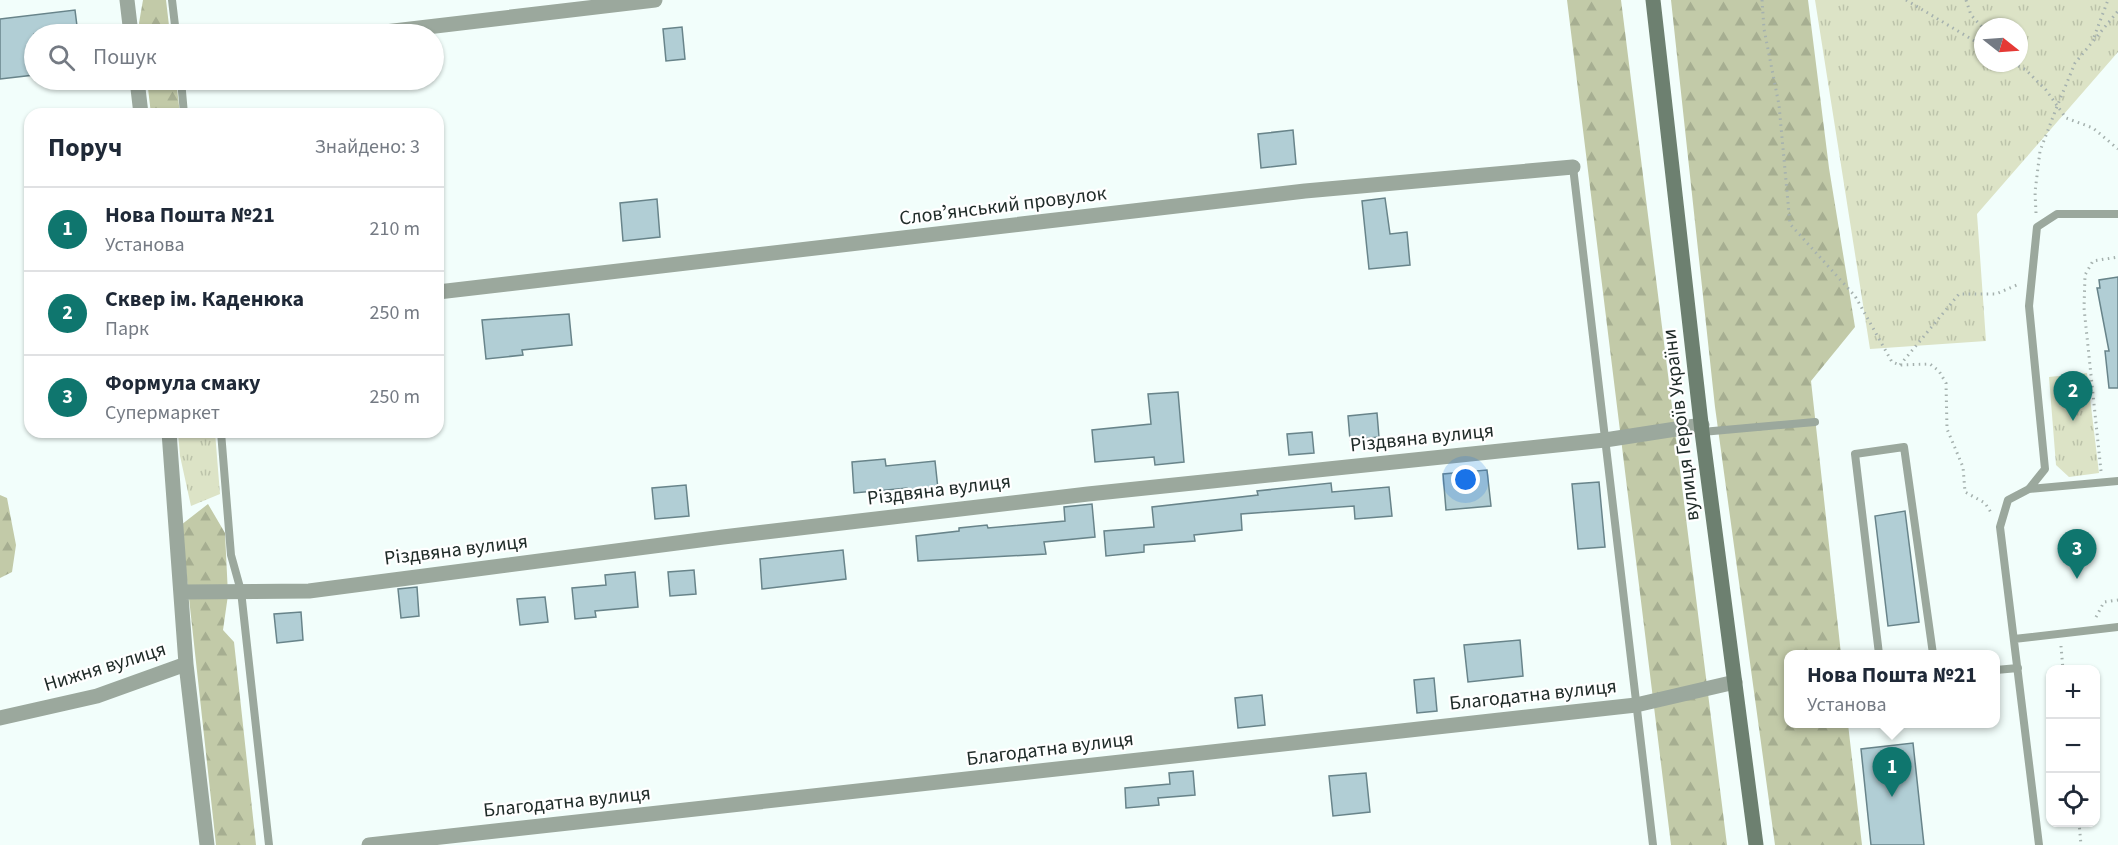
<!DOCTYPE html>
<html lang="uk">
<head>
<meta charset="utf-8">
<style>
	body { margin:0; font-family:"Source Sans 3",sans-serif; background:#f6f6f7; color:#1f2937 }
	.controls { position:absolute; right:18px; bottom:18px; display:grid; overflow:hidden; border-radius:12px; box-shadow:0 2px 4px #0004 }
	.controls button { width:54px; height:54px; display:grid; place-items:center; padding:0; border:0; border-bottom:2px solid #e0e1e3; background:#fff; color:#1f2937; font:30px sans-serif }
	.compass { position:absolute; left:1974px; top:18px; width:54px; height:54px; border-radius:50%; background:#fff; box-shadow:0 2px 4px #0004; rotate:107deg }
	.you { position:absolute; left:1466px; top:480px; width:21px; height:21px; margin:-15px; border:4px solid #fff; border-radius:50%; background:#1a73e8; box-shadow:0 0 0 9px #1a73e833 }
	.badge { display:grid; place-items:center; width:39px; height:39px; border-radius:50%; background:#0f766e; color:#fff; font-size:20px; font-weight:700 }
	.pin { position:absolute; translate:-50% -50px; filter:drop-shadow(0 2px 3px #0008) }
	.pin::after { content:''; position:absolute; top:32px; width:21px; height:18px; background:inherit; clip-path:polygon(0 0,100% 0,50% 100%) }
	.popup { position:absolute; left:1784px; top:650px; width:216px; height:78px; box-sizing:border-box; display:grid; place-content:center; border-radius:12px; background:#fff; filter:drop-shadow(0 2px 4px #0005); font-size:20px; white-space:nowrap; color:#747a83 }
	.popup b { font-size:22px; color:#1f2937 }
	.popup::after { content:''; position:absolute; left:50%; top:100%; margin-left:-12px; border:12px solid transparent; border-top-color:#fff }
	.list { margin:0; padding:0; list-style:none }
	h2 { display:flex; justify-content:space-between; align-items:center; height:78px; margin:0; padding:0 24px; font-size:26px }
	h2 small { font-size:20px; font-weight:400; color:#747a83 }
	.list li { display:grid; grid-template-columns:39px 1fr auto; gap:18px; align-items:center; box-sizing:border-box; height:84px; padding:0 24px; border-top:2px solid #e0e1e3 }
	.list b { display:block; font-size:22px; white-space:nowrap }
	.list p { margin:0; font-size:20px; white-space:nowrap; color:#747a83 }
	.list em { font-size:20px; font-style:normal; color:#747a83 }
	.icon { flex:none; width:33px; height:33px; fill:none; stroke:currentColor; stroke-width:2; stroke-linecap:round; stroke-linejoin:round }
	.map { position:relative; flex:none; width:2118px; height:845px; overflow:hidden }
	.search { position:absolute; background:#fff; box-shadow:0 2px 4px #0004; left:24px; top:24px; width:420px; height:66px; display:flex; align-items:center; gap:15px; box-sizing:border-box; padding:0 21px; border-radius:33px; color:#747a83; font-size:22px }
	.panel { position:absolute; background:#fff; box-shadow:0 2px 4px #0004; left:24px; top:108px; width:420px; height:330px; border-radius:18px }
	.map>svg:first-child { display:block }
	.grass { fill:url(#grass-tufts); fill-rule:evenodd }
	.forest { fill:url(#forest-firs) }
	.building { fill:#b1ced5; stroke:#68848a; stroke-width:1.5 }
	.lines { fill:none; stroke-linecap:round; stroke-linejoin:round }
	.path { stroke:#a5b1ae; stroke-width:3; stroke-dasharray:1.5 4.5; stroke-linecap:butt }
	.lane { stroke:#9ba89d; stroke-width:8 }
	.street { stroke:#9ba89d; stroke-width:15 }
	.secondary { stroke:#6d8070; stroke-width:15 }
	.labels { text-anchor:middle; dominant-baseline:central; stroke-width:4.5; stroke-linejoin:round; paint-order:stroke }
	.street-label { font-size:20px; fill:#202c29; stroke:#fff }
</style>
</head>
<body>
<div class="map">
<svg width="2118" height="845" viewBox="0 0 2118 845">
	<defs>
		<pattern id="grass-tufts" width="24" height="20" patternUnits="userSpaceOnUse" patternTransform="scale(1.5)"><rect width="24" height="20" fill="#dce3c6"/><path d="M3 7l-1-3M5 7V3M7 7l1-3M15 17l-1-3M17 17v-4M19 17l1-3" fill="none" stroke="#bcc3aa"/></pattern>
		<pattern id="forest-firs" width="22" height="20" patternUnits="userSpaceOnUse" patternTransform="scale(1.5)"><rect width="22" height="20" fill="#c2caa8"/><path d="M5 1l3.5 6h-7zM16 11l3.5 6h-7z" fill="#a6ae91"/></pattern>
	</defs>
	<rect width="100%" height="100%" fill="#f2fefb"/>
	<path class="grass" d="M1815,0H2118V52L1977,214L1986,341L1870,349ZM1983,27H2019V63H1983Z
		M2087,373L2099,473L2069,477L2056,465L2049,377Z
		M178,432H215L220,494L191,506L180,456Z"/>
	<path class="forest" d="M143,0H166L170,34H141L139,23Z
		M1567,0H1621L1727,845H1671Z
		M1671,0H1808L1829,168L1855,327L1811,381L1841,654H1788V724H1848L1862,845H1775L1715,407Z
		M147,80H176L180,114H151Z
		M0,495L7,498L16,545L12,572L0,578Z
		M208,504L225,533L228,595L223,630L234,642L256,845H216L181,525Z"/>
	<path class="building" d="M75,10L78,34H34V75L0,79V19Z
		M682,27L685,59L666,61L663,29Z
		M1293,130L1296,164L1261,168L1258,134Z
		M1385,198L1390,234L1407,232L1410,265L1369,269L1362,201Z
		M657,199L660,237L623,241L620,203Z
		M2118,277V388H2109L2105,351H2109L2097,288H2100L2099,280Z
		M569,314L572,345L522,350L523,355L486,359L482,320Z
		M1178,392L1184,462L1155,465L1154,457L1095,462L1092,430L1151,424L1148,394Z
		M1377,413L1379,437L1350,440L1348,416Z
		M1312,432L1314,453L1289,455L1287,434Z
		M885,459L886,466L935,461L938,489L907,492V488L854,493L852,462Z
		M1487,470L1491,506L1446,510L1443,474Z
		M1599,482L1605,547L1578,549L1572,484Z
		M1331,483L1332,492L1389,487L1392,516L1355,519L1354,506L1241,514L1242,530L1194,535L1195,541L1144,545V552L1106,556L1104,531L1154,527L1152,507L1258,495L1257,491Z
		M686,485L689,516L655,519L652,488Z
		M1092,504L1095,537L1044,542L1046,554L918,561L916,536L959,531V528L987,525L988,528L1065,521L1064,507Z
		M1905,511L1919,622L1888,626L1875,516Z
		M843,550L846,579L762,589L760,559Z
		M694,570L696,594L670,596L668,572Z
		M635,572L638,607L595,611L596,617L575,619L572,588L606,585L605,575Z
		M417,587L419,616L401,618L398,589Z
		M545,597L548,622L520,625L517,599Z
		M301,612L303,640L277,643L274,614Z
		M1520,640L1523,676L1468,682L1464,645Z
		M1434,678L1437,711L1417,713L1414,680Z
		M1262,695L1265,725L1238,728L1235,698Z
		M1913,743L1924,845H1871L1861,749Z
		M1193,771L1195,795L1158,798L1159,805L1126,808L1125,788L1170,784L1169,773Z
		M1366,773L1370,812L1333,816L1329,776Z"/>
	<g class="lines">
		<path class="path" d="M1762,0L1764,29L1779,105L1790,224L1855,296L1892,362L1900,365L1930,364L1939,371L1946,383L1947,429L1963,467L1965,492L1985,503L1992,514
			M1906,0L1983,46
			M1966,0L1971,15L1983,28
			M2094,37L2108,0
			M2013,63L2026,70L2046,90L2066,118L2093,128L2118,149
			M2036,213L2035,192L2040,151L2056,109L2075,63L2118,11
			M1900,365L1959,294H1996L2019,284
			M2101,471L2084,308L2085,275L2093,261L2118,257
			M2096,617L2104,602L2118,600
			M2061,646L2063,670
			M2079,822L2081,845"/>
		<path class="lane" d="M172,0L176,34
			M181,80L184,114
			M1573,167L1653,845
			M221,432L231,555L241,591L269,845
			M1702,432L1815,422
			M2029,489L2118,481
			M2014,639L2118,627
			M1879,654L1855,454L1904,447L1933,654
			M1996,670L2018,668
			M2039,845L2000,527L2008,500L2029,489L2045,469L2029,306L2037,227L2057,214H2118"/>
		<path class="street" d="M127,0L131,34
			M368,34L655,0
			M137,80L141,114
			M438,292L1305,191L1573,167
			M169,432L186,664L207,845
			M181,592L309,591L723,537L1088,494L1605,440L1702,425
			M0,718L97,696L186,664
			M369,845L1636,705L1735,682"/>
		<path class="secondary" d="M1653,0L1702,432L1756,845"/>
	</g>
	<g class="labels">
		<g class="street-label">
			<text transform="translate(1003 206) rotate(-7)">Словʼянський провулок</text>
			<text transform="translate(1681 425) rotate(-97)">вулиця Героїв України</text>
			<text transform="translate(1422 438) rotate(-6)">Різдвяна вулиця</text>
			<text transform="translate(939 490) rotate(-7)">Різдвяна вулиця</text>
			<text transform="translate(456 550) rotate(-7)">Різдвяна вулиця</text>
			<text transform="translate(105 667) rotate(-17)">Нижня вулиця</text>
			<text transform="translate(1533 695) rotate(-6)">Благодатна вулиця</text>
			<text transform="translate(1050 749) rotate(-7)">Благодатна вулиця</text>
			<text transform="translate(567 802) rotate(-6)">Благодатна вулиця</text>
		</g>
	</g>
</svg>
<div class="controls">
<button>+</button>
<button>−</button>
<button><svg class="icon" aria-label="locate" viewBox="0 0 24 24"><circle cx="12" cy="12" r="6"/><path d="M12 2v4M12 18v4M2 12h4M18 12h4"/></svg></button>
</div>
<svg class="compass" viewBox="-18 -18 36 36"><path d="M0-13l5 13h-10z" fill="#e53935"/><path d="M0 13l5-13h-10z" fill="#747a83"/></svg>
<div class="you"></div>
<div class="pin badge" style="left:1892px;top:797px">1</div>
<div class="popup"><b>Нова Пошта №21</b>Установа</div>
<div class="pin badge" style="left:2073px;top:421px">2</div>
<div class="pin badge" style="left:2077px;top:579px">3</div>
<div class="search"><svg class="icon" aria-label="search" viewBox="0 0 24 24"><circle cx="10" cy="10" r="6"/><path d="M15 15l6 6"/></svg>Пошук</div>
<section class="panel">
<h2>Поруч<small>Знайдено: 3</small></h2>
<ul class="list">
<li><span class="badge">1</span><div><b>Нова Пошта №21</b><p>Установа</p></div><em>210 m</em></li>
<li><span class="badge">2</span><div><b>Сквер ім. Каденюка</b><p>Парк</p></div><em>250 m</em></li>
<li><span class="badge">3</span><div><b>Формула смаку</b><p>Супермаркет</p></div><em>250 m</em></li>
</ul>
</section>
</div>
</body>
</html>
